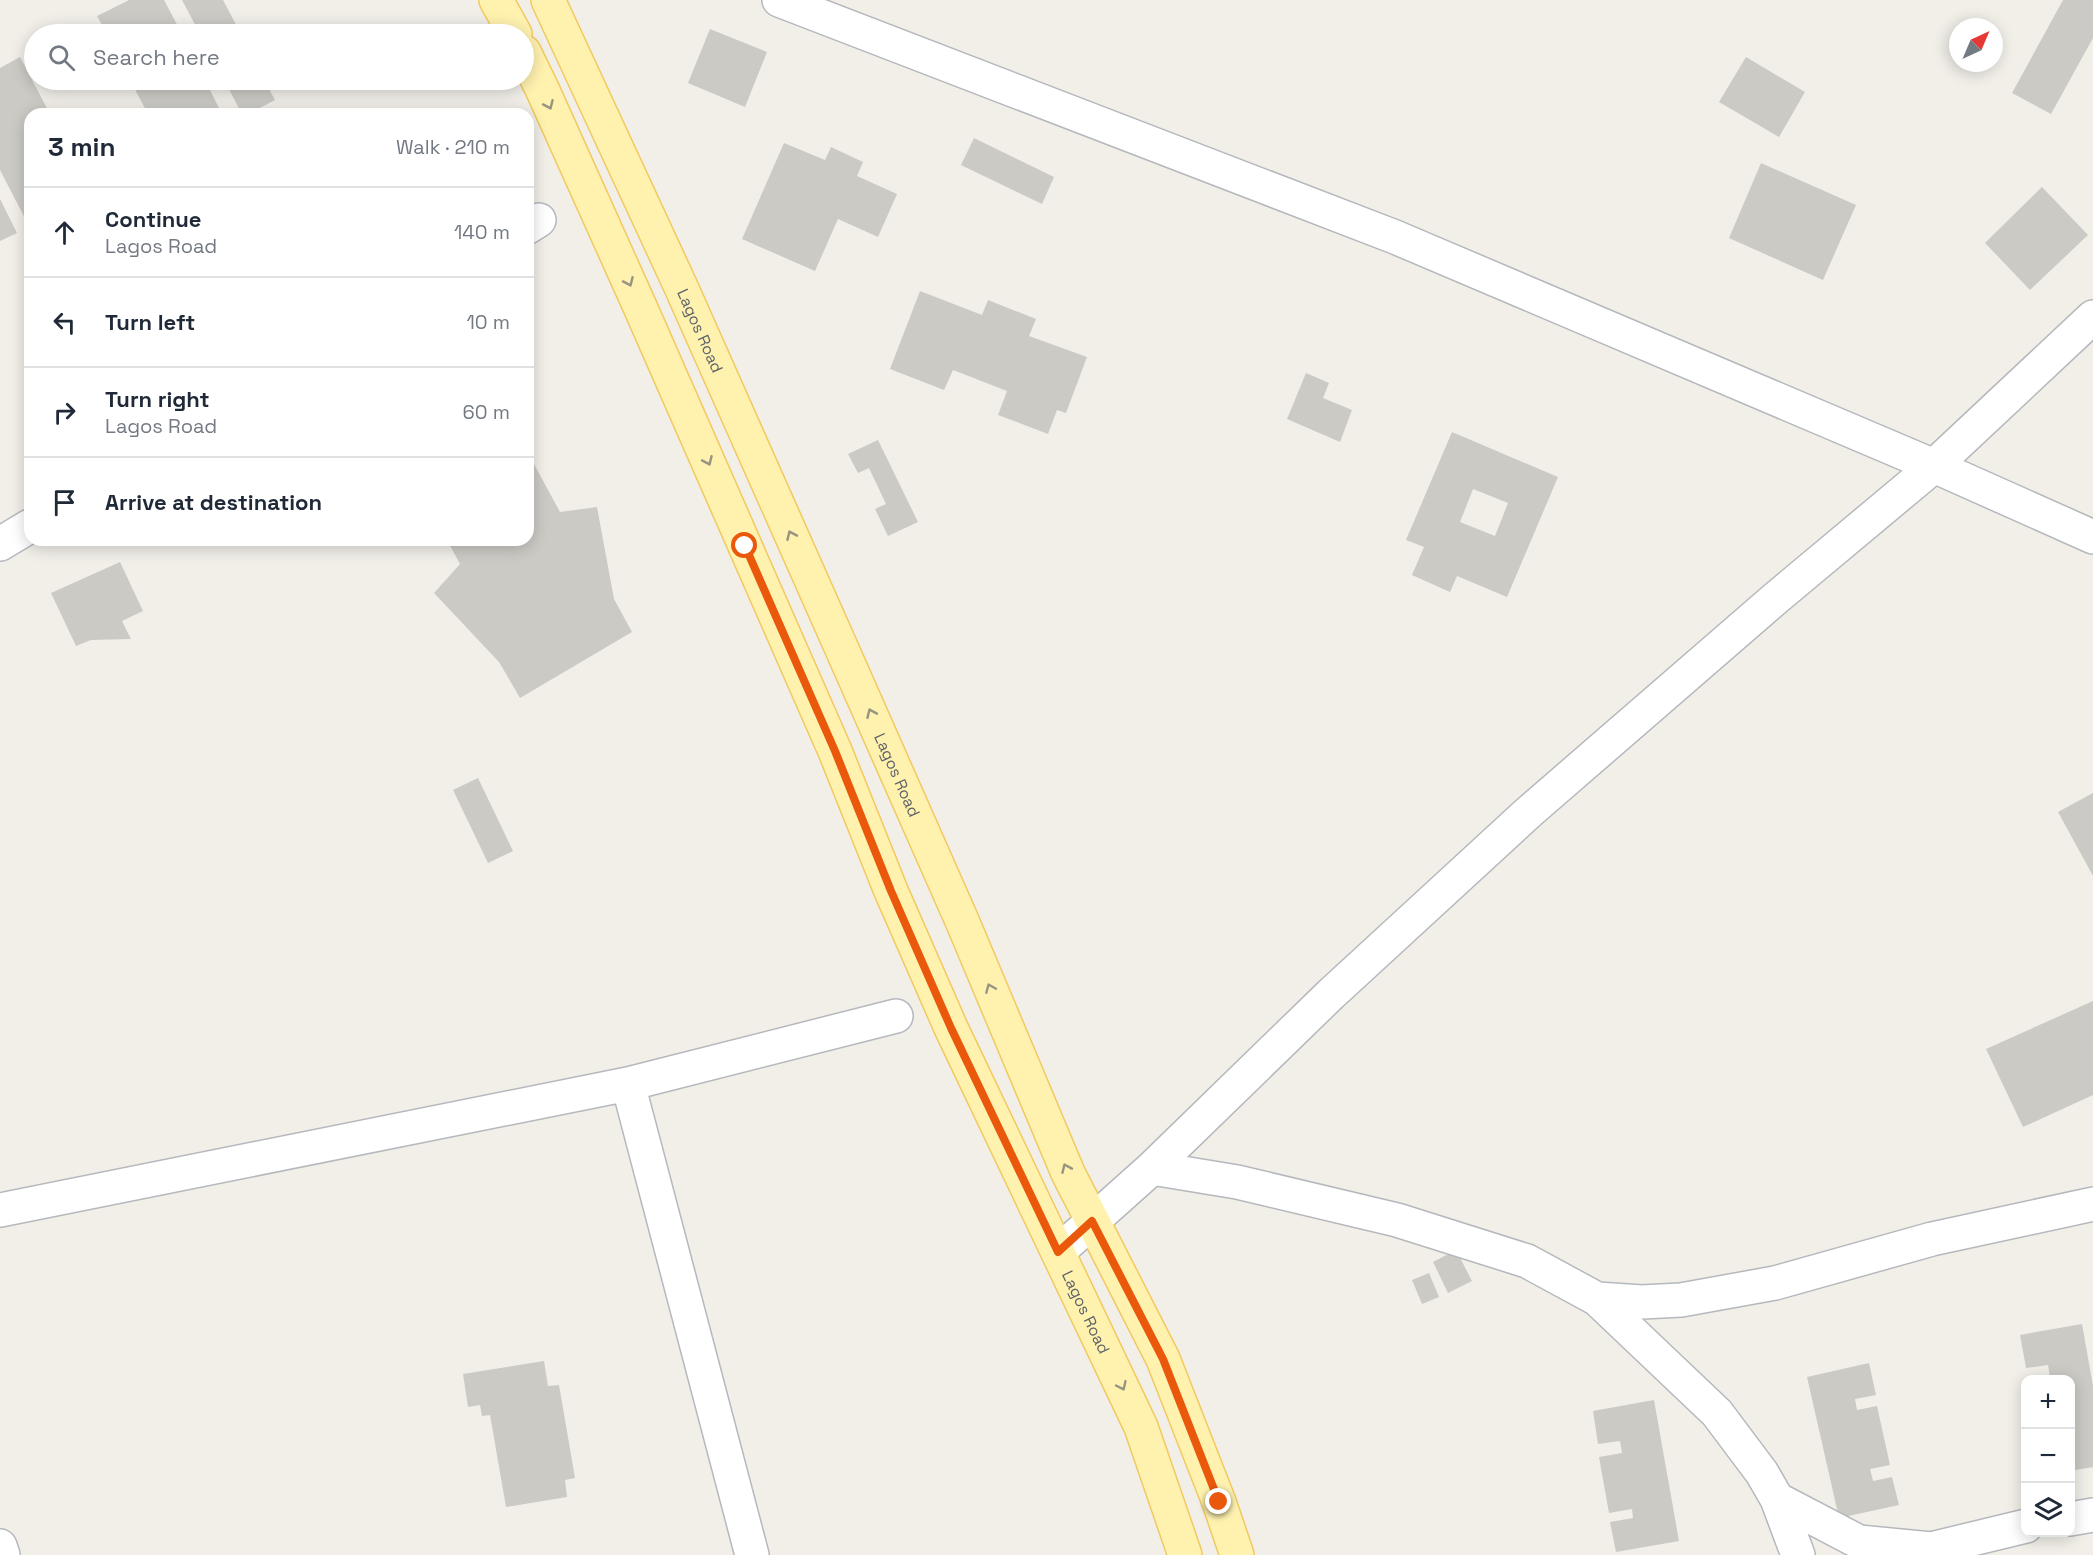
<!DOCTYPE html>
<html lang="en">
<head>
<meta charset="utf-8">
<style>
	body { margin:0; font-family:"Space Grotesk",sans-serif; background:#f6f6f7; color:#1f2937 }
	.controls { position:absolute; right:18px; bottom:18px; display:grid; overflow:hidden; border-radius:12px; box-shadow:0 3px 15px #0003 }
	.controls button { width:54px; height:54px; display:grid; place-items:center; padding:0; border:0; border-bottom:2px solid #e0e1e3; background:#fff; color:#1f2937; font:30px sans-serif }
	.compass { position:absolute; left:1949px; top:18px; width:54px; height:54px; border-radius:50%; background:#fff; box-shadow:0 3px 15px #0003; rotate:44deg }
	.stop { position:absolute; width:18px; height:18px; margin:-14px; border:4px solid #ea580c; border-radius:50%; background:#fff }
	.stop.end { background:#ea580c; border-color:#fff; box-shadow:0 2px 6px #0008 }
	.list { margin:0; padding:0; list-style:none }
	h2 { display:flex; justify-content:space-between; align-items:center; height:78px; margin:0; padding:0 24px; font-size:26px }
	h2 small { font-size:20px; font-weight:400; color:#747a83 }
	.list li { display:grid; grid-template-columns:39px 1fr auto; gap:18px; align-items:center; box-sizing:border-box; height:90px; padding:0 24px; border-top:2px solid #e0e1e3 }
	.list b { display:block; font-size:22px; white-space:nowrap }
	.list p { margin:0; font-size:20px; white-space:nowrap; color:#747a83 }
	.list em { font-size:20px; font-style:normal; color:#747a83 }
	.icon { flex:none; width:33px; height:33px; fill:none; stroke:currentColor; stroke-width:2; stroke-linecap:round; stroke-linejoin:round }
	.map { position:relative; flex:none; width:2093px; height:1555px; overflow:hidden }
	.search { position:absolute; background:#fff; box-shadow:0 3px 15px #0003; left:24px; top:24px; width:510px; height:66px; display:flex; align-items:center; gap:15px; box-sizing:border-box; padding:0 21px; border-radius:33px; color:#747a83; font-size:22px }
	.panel { position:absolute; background:#fff; box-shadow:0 3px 15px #0003; left:24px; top:108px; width:510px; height:438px; border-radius:18px }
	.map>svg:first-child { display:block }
	.building { fill:#cccac5; fill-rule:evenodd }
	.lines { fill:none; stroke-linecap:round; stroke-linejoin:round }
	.minor-casing { stroke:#b5b8bc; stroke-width:36 }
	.major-casing { stroke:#f2c960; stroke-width:36 }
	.minor { stroke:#fff; stroke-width:33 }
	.major { stroke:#fff2af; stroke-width:33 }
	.oneway { stroke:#979581 }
	.route { stroke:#ea580c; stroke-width:8 }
	.labels { text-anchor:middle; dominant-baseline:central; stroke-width:4.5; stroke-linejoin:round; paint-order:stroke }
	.street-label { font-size:16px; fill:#5f6368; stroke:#fff }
</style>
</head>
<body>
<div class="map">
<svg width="2093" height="1555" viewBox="0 0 2093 1555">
	<rect width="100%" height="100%" fill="#f1efe8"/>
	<path class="building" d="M129,0H164L182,34H107L97,16Z
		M182,0H223L241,34H200Z
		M2063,0H2093V38L2051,114L2012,93Z
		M710,29L767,52L745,107L688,83Z
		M20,57L50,114H30V228L0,170V68Z
		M1746,57L1805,92L1779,137L1719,102Z
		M130,80H205L222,114H148Z
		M224,80H264L275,100L248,114H242Z
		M974,138L1054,177L1042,204L961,165Z
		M784,143L825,160L831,147L863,162L857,176L897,194L878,237L838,219L815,271L742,239Z
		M1761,163L1856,205L1823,280L1729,238Z
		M2042,187L2088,235L2030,290L1985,243Z
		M0,199L17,233L0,241Z
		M920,291L982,315L988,300L1036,319L1029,336L1087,357L1066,413L1057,410L1048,434L998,415L1007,391L953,370L944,390L890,369Z
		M1306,373L1329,383L1323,398L1352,410L1340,442L1287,419Z
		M1452,432L1558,477L1507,597L1457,576L1450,592L1412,575L1424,547L1406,540ZM1473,489L1508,503L1495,536L1460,522Z
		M878,440L918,522L888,536L875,509L886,504L869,468L858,473L848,454Z
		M534,464L560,512L597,507L614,599L632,632L520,698L499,662L434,593L460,564L447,540H528V467Z
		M120,562L143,611L122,621L131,639L91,640L76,646L51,593Z
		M478,778L513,851L488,863L453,790Z
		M2093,793V876L2058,812Z
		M2093,1001V1095L2023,1127L1986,1049Z
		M1456,1250L1472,1281L1448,1293L1433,1262Z
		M1429,1273L1439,1297L1422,1304L1412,1280Z
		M2082,1324L2093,1386V1467L2070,1471V1380H2041L2050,1377L2048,1365L2026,1368L2020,1335Z
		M544,1361L548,1386L559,1385L575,1478L565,1480L567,1497L506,1507L490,1415L482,1416L480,1405L468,1407L463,1374Z
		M1869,1363L1876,1395L1855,1399L1857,1410L1877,1406L1890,1465L1870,1469L1873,1481L1892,1477L1899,1505L1839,1518L1807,1377Z
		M1654,1400L1679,1541L1616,1552L1610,1522L1633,1518L1632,1509L1609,1513L1599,1457L1622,1453L1620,1441L1598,1444L1593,1411Z"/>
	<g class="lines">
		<defs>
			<path id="minor" d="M779,0L1395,237L1934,466L2093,537
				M528,227L539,220
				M0,544L30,526
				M628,1084L752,1555
				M1152,1168L1237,1182L1397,1220L1527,1261L1597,1299L1717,1413L1762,1473L1777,1499L1798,1555
				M0,1210L628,1084L896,1016
				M1058,1252L1152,1168L1330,995L1529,812L1776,598L1934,466L2093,317
				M1597,1299L1642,1302L1681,1300L1775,1283L1932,1239L2093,1204
				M1777,1499L1859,1542L1931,1549L2026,1526
				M2070,1519L2093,1515
				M0,1546L3,1555"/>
			<g id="major">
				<path d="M496,0L515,34"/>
				<path id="s1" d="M548,0L681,287L841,647L963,923L1068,1173L1163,1359L1219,1502L1237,1555"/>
				<path id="s2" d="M524,52L543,91L641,309L835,751L891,891L951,1028L1141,1427L1185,1555"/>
			</g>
		</defs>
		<use href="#minor" class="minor-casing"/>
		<use href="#major" class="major-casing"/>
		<use href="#minor" class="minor"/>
		<use href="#major" class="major"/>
	</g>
	<defs><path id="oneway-chevron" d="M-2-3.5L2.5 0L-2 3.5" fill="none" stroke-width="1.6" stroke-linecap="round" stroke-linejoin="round" transform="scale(1.5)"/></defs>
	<g class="oneway">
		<use href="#oneway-chevron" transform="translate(549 105) rotate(66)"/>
		<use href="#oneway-chevron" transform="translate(629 282) rotate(66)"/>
		<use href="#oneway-chevron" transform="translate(708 461) rotate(66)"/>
		<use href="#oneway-chevron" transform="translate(791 535) rotate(-114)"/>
		<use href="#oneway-chevron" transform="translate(871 713) rotate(-114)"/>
		<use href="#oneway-chevron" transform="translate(990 988) rotate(-113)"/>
		<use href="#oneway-chevron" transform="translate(1066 1168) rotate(-114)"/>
		<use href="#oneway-chevron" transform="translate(1122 1386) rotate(65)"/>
	</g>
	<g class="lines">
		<path class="route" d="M745,546L835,751L891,891L951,1028L1058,1252L1092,1221L1163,1359L1219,1502"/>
	</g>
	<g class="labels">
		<g class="street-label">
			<text stroke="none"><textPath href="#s1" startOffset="364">Lagos Road</textPath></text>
			<text stroke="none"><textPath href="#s1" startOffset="850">Lagos Road</textPath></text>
			<text stroke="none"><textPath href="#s2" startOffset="1380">Lagos Road</textPath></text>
		</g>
	</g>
</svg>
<div class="controls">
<button>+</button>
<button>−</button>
<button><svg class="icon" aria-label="layers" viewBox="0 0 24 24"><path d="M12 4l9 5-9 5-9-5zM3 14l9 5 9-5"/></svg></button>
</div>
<svg class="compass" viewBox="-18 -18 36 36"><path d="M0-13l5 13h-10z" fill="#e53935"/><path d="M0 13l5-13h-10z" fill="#747a83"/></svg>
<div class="stop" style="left:745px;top:546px"></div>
<div class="stop end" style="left:1219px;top:1502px"></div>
<div class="search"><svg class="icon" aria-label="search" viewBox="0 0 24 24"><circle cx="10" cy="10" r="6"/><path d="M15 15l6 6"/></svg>Search here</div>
<section class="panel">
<h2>3 min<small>Walk · 210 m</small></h2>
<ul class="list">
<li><svg class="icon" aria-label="ahead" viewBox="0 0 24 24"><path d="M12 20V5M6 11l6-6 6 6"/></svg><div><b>Continue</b><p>Lagos Road</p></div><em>140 m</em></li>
<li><svg class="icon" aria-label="left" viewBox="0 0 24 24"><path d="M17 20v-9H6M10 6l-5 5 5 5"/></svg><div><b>Turn left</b></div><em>10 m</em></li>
<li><svg class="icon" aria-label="right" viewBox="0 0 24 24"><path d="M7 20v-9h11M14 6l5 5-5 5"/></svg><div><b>Turn right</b><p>Lagos Road</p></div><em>60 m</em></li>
<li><svg class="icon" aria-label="arrive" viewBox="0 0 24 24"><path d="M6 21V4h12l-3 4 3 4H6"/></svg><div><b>Arrive at destination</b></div></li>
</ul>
</section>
</div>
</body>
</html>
